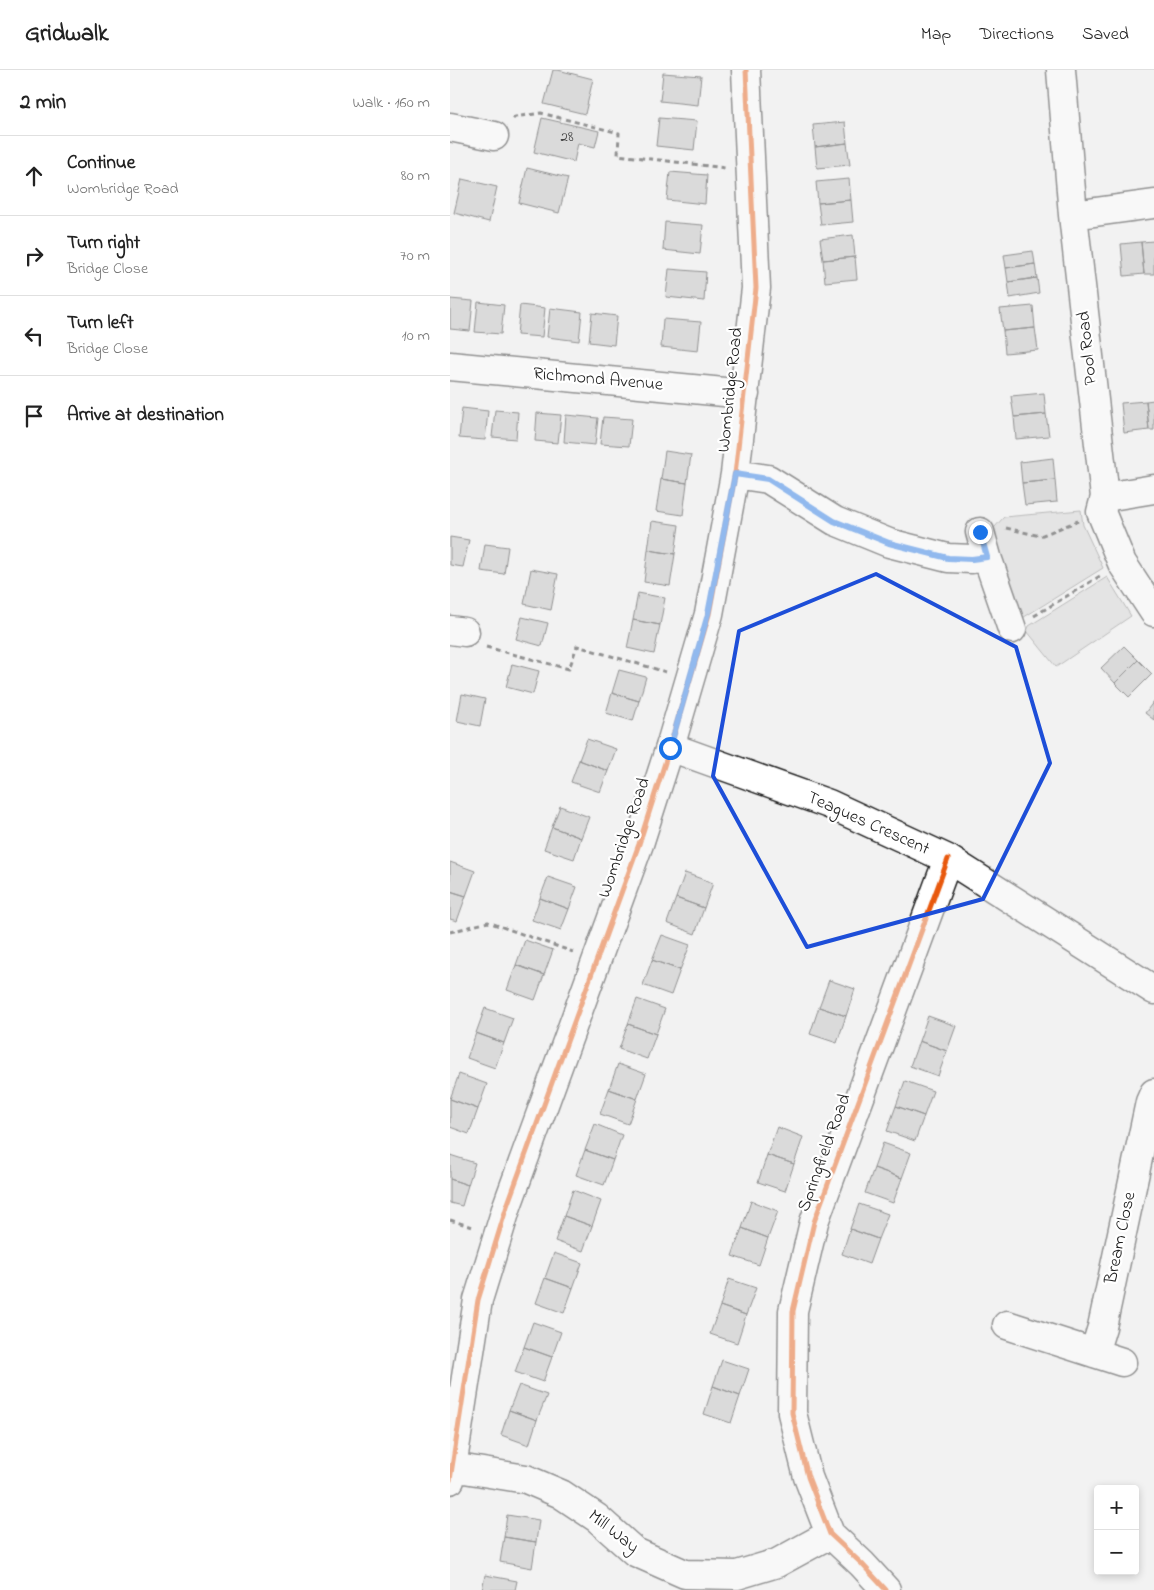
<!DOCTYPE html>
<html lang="en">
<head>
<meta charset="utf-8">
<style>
	body { margin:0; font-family:"Indie Flower",sans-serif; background:#f6f6f6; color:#222 }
	.controls { position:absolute; right:15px; bottom:15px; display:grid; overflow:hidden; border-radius:5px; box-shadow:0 2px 8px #0003 }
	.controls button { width:45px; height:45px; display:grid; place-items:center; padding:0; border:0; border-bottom:1px solid #e0e0e0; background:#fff; color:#222; font:25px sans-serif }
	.stop { position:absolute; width:15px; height:15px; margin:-11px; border:4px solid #1a73e8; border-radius:50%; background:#fff }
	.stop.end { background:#1a73e8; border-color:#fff; box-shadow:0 1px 5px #0008 }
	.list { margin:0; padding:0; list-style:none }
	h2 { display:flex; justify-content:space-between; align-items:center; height:65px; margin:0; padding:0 20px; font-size:21px }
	h2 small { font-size:16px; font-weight:400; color:#767676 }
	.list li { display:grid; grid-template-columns:32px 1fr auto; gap:15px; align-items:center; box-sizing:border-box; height:80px; padding:0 20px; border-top:1px solid #e0e0e0 }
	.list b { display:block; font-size:19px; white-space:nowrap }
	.list p { margin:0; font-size:16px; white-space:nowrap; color:#767676 }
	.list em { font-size:16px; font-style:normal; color:#767676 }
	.icon { flex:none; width:28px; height:28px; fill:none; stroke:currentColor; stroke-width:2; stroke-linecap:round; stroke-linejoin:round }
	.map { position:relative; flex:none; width:704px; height:1520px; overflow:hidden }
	header { display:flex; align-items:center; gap:30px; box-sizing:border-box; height:70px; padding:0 25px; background:#fff; border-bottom:1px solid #e0e0e0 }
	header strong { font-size:24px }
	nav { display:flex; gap:28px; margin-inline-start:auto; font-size:18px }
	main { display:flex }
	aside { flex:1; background:#fff }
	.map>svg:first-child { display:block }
	.green { fill:#d2d2d2; stroke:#777 }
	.building { fill:#bdbdbd; stroke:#1c1c1c }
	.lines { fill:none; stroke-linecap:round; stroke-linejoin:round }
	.minor-casing { stroke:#1c1c1c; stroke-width:31 }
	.path { stroke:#1c1c1c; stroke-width:3; stroke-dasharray:5 4; stroke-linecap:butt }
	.minor { stroke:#fff; stroke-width:28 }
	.cycleway-casing { stroke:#fff; stroke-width:8 }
	.cycleway { stroke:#e8590c; stroke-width:5 }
	.route { stroke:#1a73e8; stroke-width:6 }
	.marked { fill:none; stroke:#1d4ed8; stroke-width:4; stroke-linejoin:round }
	.labels { text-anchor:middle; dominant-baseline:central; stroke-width:4.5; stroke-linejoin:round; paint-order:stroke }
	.number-label { font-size:15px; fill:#444 }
	.street-label { font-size:18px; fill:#1c1c1c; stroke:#fff }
</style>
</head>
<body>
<header>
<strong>Gridwalk</strong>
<nav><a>Map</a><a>Directions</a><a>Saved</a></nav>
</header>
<main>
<aside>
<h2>2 min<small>Walk · 160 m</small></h2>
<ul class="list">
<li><svg class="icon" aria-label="ahead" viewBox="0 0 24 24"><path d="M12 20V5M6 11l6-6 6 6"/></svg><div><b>Continue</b><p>Wombridge Road</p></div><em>80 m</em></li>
<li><svg class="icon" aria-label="right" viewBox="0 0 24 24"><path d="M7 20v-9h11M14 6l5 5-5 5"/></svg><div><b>Turn right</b><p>Bridge Close</p></div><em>70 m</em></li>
<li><svg class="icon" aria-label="left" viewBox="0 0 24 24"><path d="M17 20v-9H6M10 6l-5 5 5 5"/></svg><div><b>Turn left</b><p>Bridge Close</p></div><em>10 m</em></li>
<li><svg class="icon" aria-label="arrive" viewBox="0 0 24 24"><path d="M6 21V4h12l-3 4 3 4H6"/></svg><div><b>Arrive at destination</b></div></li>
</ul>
</aside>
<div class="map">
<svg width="704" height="1520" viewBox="0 0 704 1520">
	<rect width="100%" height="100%" fill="#f2f2f2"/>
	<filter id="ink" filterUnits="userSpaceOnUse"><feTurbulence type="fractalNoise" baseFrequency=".02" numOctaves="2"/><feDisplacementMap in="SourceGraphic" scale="10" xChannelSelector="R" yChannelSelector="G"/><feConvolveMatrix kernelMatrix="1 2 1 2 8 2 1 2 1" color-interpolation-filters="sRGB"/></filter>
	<g filter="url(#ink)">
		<path class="green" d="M631,440L633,455L653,498L571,549L543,459L554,447Z
			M657,507L681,546L606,597L577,561L579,556Z"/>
		<path class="building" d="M103,0H108L143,9L135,44L94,34Z
			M213,3L251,6L248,35L210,31Z
			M92,48L149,61L145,77L128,73L124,92L84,82Z
			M209,48L247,51L244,80L206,76Z
			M395,52L397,73L365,77L363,55Z
			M397,73L400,95L367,98L365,77Z
			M77,98L118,108L109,143L69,133Z
			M220,102L257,105L255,134L217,130Z
			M12,109L47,117L39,152L4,143Z
			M399,109L401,130L368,133L366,112Z
			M401,130L403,152L371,155L368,133Z
			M215,152L253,155L250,184L213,180Z
			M403,165L405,187L373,190L370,169Z
			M704,171V204H694L691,172Z
			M691,172L694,204L674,206L671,174Z
			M583,181L585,194L556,198L554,185Z
			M405,187L407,209L375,212L373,190Z
			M585,194L587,208L558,212L556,198Z
			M219,199L256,202L254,231L216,227Z
			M587,208L589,223L560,228L558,212Z
			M0,229L23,231L20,261L0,259Z
			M28,232L54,235L51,264L25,262Z
			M70,235L95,238L92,267L67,265Z
			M583,236L585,258L553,261L550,239Z
			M100,238L132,242L129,271L97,267Z
			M142,243L167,246L164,275L139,272Z
			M213,249L251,252L248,281L211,277Z
			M585,258L588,280L555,283L553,261Z
			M594,323L596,344L564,347L561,326Z
			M704,330V360H699L696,331Z
			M696,331L699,360L674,363L671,333Z
			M12,338L38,341L35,370L9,368Z
			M45,340L68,342L66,369L42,367Z
			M87,343L111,345L108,373L85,371Z
			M596,344L599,366L566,369L564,347Z
			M116,345L148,348L145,375L114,372Z
			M153,347L182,349L179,376L150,374Z
			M215,381L241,385L237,413L211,409Z
			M603,388L605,410L572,413L570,392Z
			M211,409L237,413L233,445L206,441Z
			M605,410L607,432L575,435L572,413Z
			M202,451L229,455L225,484L198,480Z
			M0,467L19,470L13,497L0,495Z
			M35,474L58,477L54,504L31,501Z
			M198,480L225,484L220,516L194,512Z
			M81,499L108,504L101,540L74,534Z
			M188,523L215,528L210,555L183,550Z
			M72,547L98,553L92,576L66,569Z
			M183,550L210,555L204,584L177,578Z
			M674,576L688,590L665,613L651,598Z
			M688,590L702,604L679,627L665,613Z
			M62,594L89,601L83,624L56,617Z
			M169,600L196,607L189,631L162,623Z
			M162,623L189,631L183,651L156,643Z
			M12,624L35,629L30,656L7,651Z
			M704,631V650L695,643Z
			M137,669L166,679L158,701L129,690Z
			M129,690L158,701L150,722L121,712Z
			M110,736L139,747L131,768L102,757Z
			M102,757L131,768L124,789L94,779Z
			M0,792L25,801L16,826L0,821Z
			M235,803L263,813L254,838L226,828Z
			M98,807L127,817L119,839L90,828Z
			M0,821L16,826L7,851L0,849Z
			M90,828L119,839L111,860L82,850Z
			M226,828L254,838L245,864L217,853Z
			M212,865L240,875L230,900L202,890Z
			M75,870L103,880L94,905L66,895Z
			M202,890L230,900L221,925L193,915Z
			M66,895L94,905L85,930L57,920Z
			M379,910L405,919L396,946L369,937Z
			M187,929L215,939L206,964L178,954Z
			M369,937L396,946L387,973L360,964Z
			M35,938L63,948L54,973L26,963Z
			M478,946L506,956L497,981L469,971Z
			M178,954L206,964L197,989L169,979Z
			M26,963L54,973L45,998L17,988Z
			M469,971L497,981L488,1006L460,996Z
			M168,994L196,1004L187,1029L159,1019Z
			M9,1004L37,1014L28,1039L0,1029Z
			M455,1011L483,1021L474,1046L446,1036Z
			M159,1019L187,1029L178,1054L150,1044Z
			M0,1029L28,1039L19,1064L0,1057Z
			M446,1036L474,1046L465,1071L437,1061Z
			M145,1054L172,1065L163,1090L135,1080Z
			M327,1057L353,1067L344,1094L317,1085Z
			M433,1073L461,1083L452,1108L424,1098Z
			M135,1080L163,1090L154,1115L126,1105Z
			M0,1085L25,1093L18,1115L0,1109Z
			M317,1085L344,1094L335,1121L308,1112Z
			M424,1098L452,1108L443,1133L415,1123Z
			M0,1109L18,1115L12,1136L0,1133Z
			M123,1120L151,1131L142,1156L114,1146Z
			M301,1131L328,1141L318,1168L292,1158Z
			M409,1134L438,1144L428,1169L400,1159Z
			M114,1146L142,1156L133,1181L105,1171Z
			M292,1158L318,1168L309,1195L282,1186Z
			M400,1159L428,1169L419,1194L392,1184Z
			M104,1183L132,1193L123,1218L95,1208Z
			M95,1208L123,1218L114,1243L86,1233Z
			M279,1209L306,1218L296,1245L270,1236Z
			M270,1236L296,1245L287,1273L260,1264Z
			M83,1252L111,1262L102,1287L74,1277Z
			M74,1277L102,1287L93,1312L65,1302Z
			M272,1290L299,1299L290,1326L263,1316Z
			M69,1315L97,1325L87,1350L59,1340Z
			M263,1316L290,1326L281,1353L254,1344Z
			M59,1340L87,1350L79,1375L51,1365Z
			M57,1445L89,1450L86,1472L54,1467Z
			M54,1467L86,1472L82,1498L50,1492Z
			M35,1505L67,1511L65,1520H32Z"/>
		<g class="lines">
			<defs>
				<path id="minor" d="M611,0L623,145L655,427L651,442L672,493L704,542
					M0,57L44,66
					M623,145L704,134
					M0,296L295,324
					M285,404L318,409L385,451L439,473L498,488L522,489L537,487
					M655,427L704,419
					M530,462L537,487L562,559
					M0,560L15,562
					M220,677L379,734L498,789L704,920
					M557,1255L672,1292
					M644,1283L652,1257L700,1032L704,1023
					M2,1397L76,1409L111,1424L147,1448L185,1482L235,1504L287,1505L327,1493L380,1464
					M0,1410L28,1230L57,1136L189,774L220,677L259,544L285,404L306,218L296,0
					M436,1520L412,1494L380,1464L358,1407L342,1343L343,1241L364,1152L498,789"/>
			</defs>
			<use href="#minor" class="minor-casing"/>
			<path class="path" d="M63,49L65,47L91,43L169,63L168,85L275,98
				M556,458L590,466L628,451
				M584,546L650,506
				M36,577L119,599L127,576L216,602
				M0,862L38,852L123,882
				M0,1150L23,1157"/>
			<use href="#minor" class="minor"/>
			<defs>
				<path id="cycleway" d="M0,1410L28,1230L57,1136L189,774L220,677L259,544L285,404L306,218L296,0
					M436,1520L412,1494L380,1464L358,1407L342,1343L343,1241L364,1152L498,789"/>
			</defs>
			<use href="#cycleway" class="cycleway-casing"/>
			<use href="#cycleway" class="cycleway"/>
		</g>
	</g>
	<g class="lines" filter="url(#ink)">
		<path class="route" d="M220,678L258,544L285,404L318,409L384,451L439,473L498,488L522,489L537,487L530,462"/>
	</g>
	<path d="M0 0H704V1520H0ZM426,504L566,577L600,693L533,829L357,877L263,706L289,561Z" fill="#f2f2f2" fill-opacity=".55" fill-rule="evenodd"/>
	<path class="marked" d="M426,504L566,577L600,693L533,829L357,877L263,706L289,561Z"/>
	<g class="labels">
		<g class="number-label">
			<text x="117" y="67">28</text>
		</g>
		<g class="street-label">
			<text transform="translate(638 278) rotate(-96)">Pool Road</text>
			<text transform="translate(148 310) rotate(5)">Richmond Avenue</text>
			<text transform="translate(281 320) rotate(-84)">Wombridge Road</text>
			<text transform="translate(418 754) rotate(24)">Teagues Crescent</text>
			<text transform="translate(175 768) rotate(-71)">Wombridge Road</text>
			<text transform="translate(375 1083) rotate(-70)">Springfield Road</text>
			<text transform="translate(671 1168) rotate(-78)">Bream Close</text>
			<text transform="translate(163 1462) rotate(38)">Mill Way</text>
		</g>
	</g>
</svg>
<div class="controls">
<button>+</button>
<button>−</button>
</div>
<div class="stop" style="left:220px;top:678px"></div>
<div class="stop end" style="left:530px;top:462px"></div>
</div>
</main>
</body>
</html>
